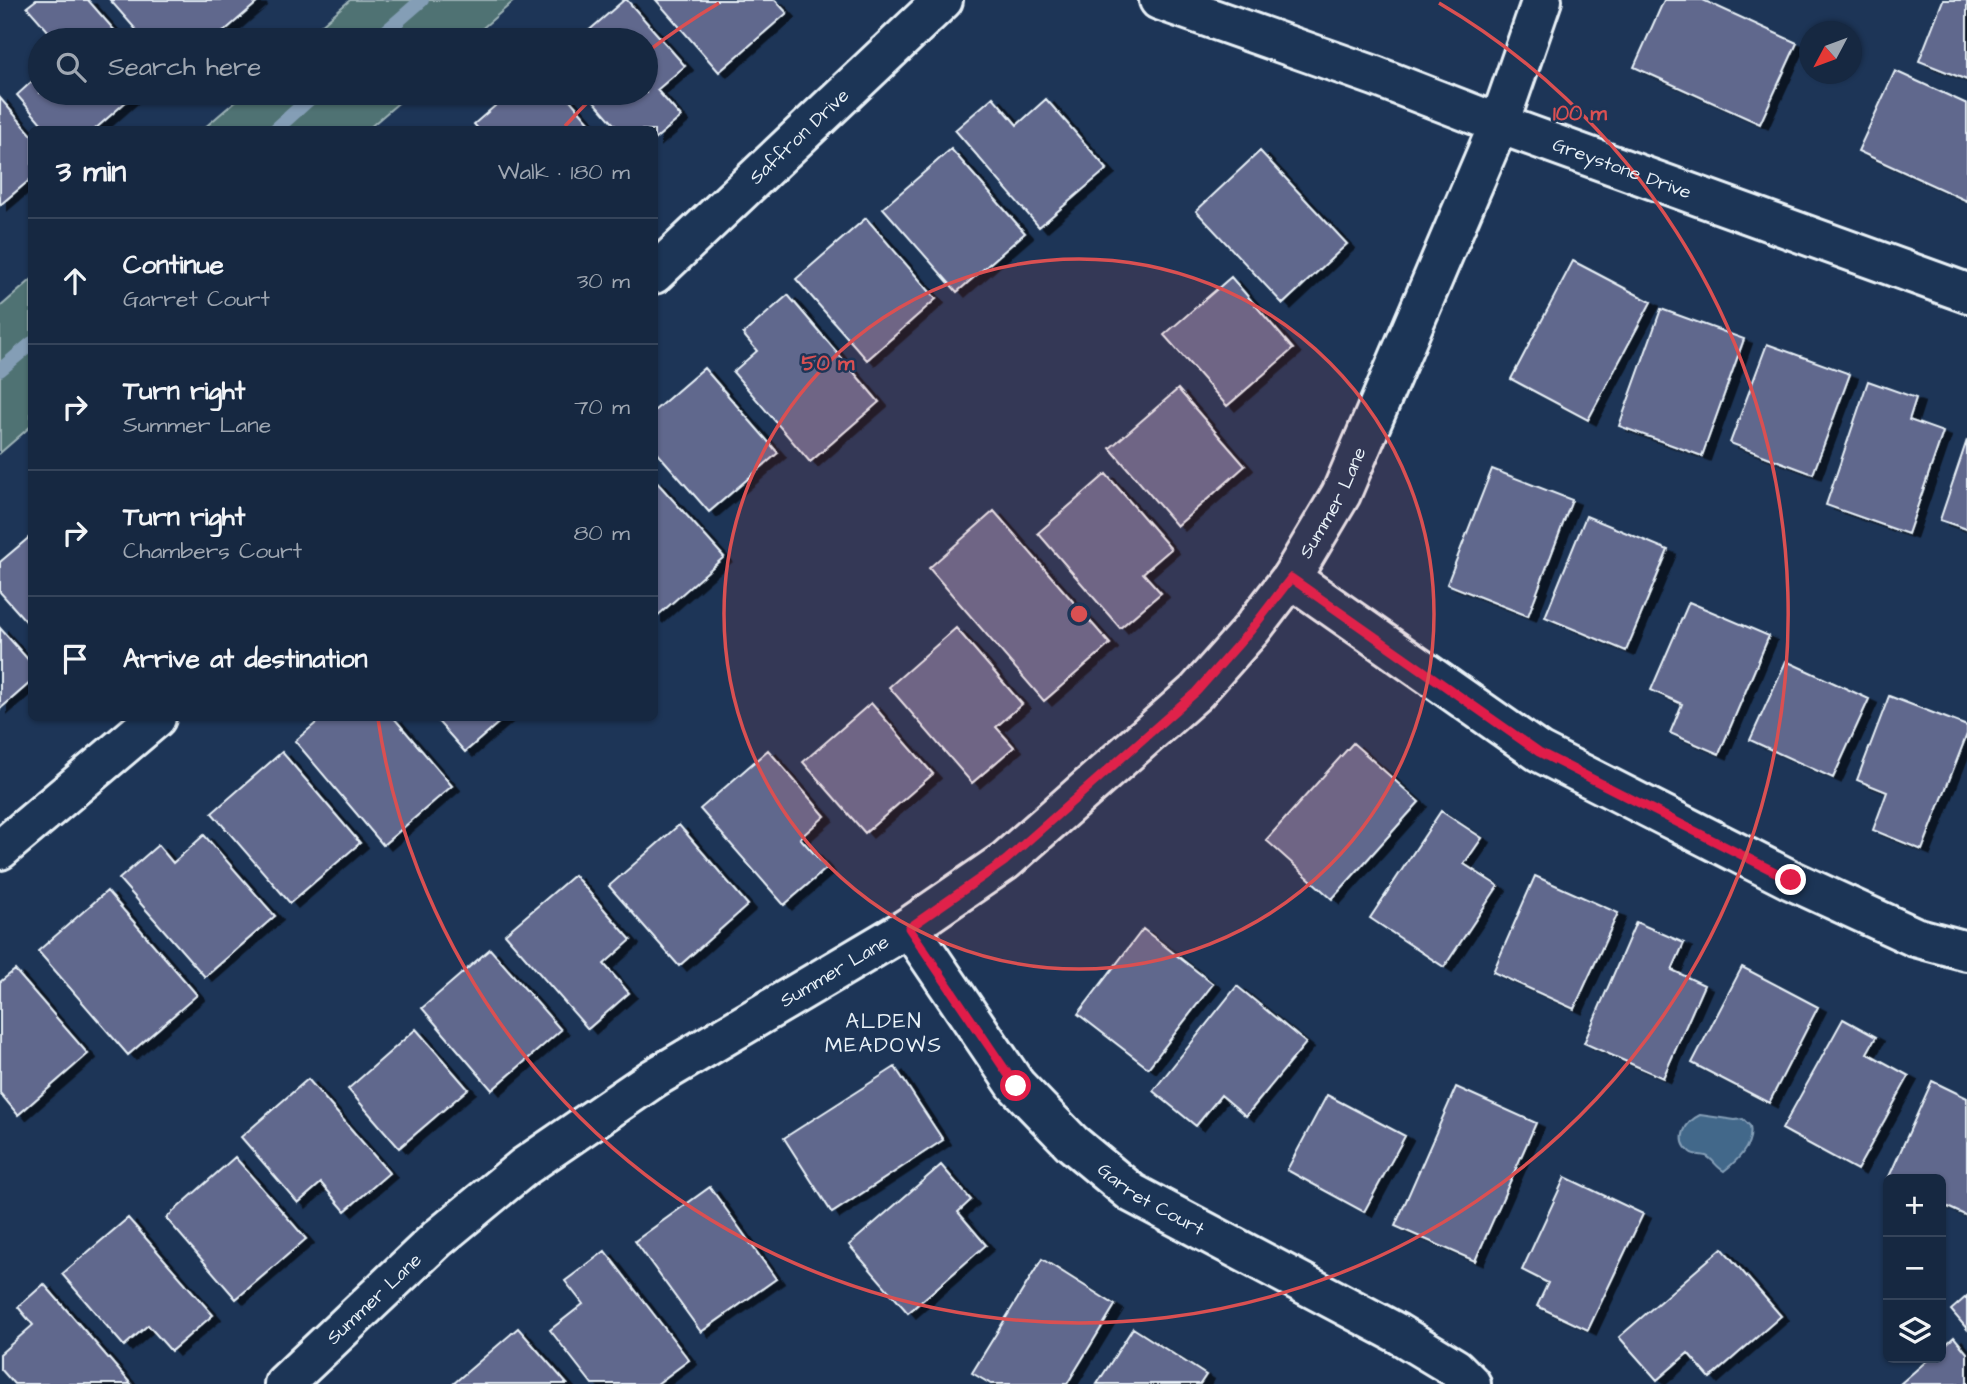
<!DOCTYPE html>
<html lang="en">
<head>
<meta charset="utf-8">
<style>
	body { margin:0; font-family:"Architects Daughter",sans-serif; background:#1f3048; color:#f1f3f6 }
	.controls { position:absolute; right:21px; bottom:21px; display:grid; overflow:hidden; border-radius:10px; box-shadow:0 2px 5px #0004 }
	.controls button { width:63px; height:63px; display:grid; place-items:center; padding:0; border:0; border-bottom:2px solid #35445a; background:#162841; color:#f1f3f6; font:35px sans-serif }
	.compass { position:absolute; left:1799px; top:21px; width:63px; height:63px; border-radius:50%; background:#162841; box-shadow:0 2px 5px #0004; rotate:229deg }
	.stop { position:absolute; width:21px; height:21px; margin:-16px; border:5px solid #e11d48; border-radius:50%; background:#fff }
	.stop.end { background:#e11d48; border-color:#fff; box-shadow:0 2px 7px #0008 }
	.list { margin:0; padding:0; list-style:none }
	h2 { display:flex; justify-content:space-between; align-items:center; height:91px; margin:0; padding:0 28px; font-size:30px }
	h2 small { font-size:23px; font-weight:400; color:#9ea6b1 }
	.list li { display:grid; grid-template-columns:46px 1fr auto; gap:21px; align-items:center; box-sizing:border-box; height:126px; padding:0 28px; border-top:2px solid #35445a }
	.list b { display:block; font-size:26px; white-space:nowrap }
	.list p { margin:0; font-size:23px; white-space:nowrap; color:#9ea6b1 }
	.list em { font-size:23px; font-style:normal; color:#9ea6b1 }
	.icon { flex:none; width:38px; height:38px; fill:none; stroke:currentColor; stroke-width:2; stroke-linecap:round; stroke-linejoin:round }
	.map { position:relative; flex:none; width:1967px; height:1384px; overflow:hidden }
	.search { position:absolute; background:#162841; box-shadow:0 2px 5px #0004; left:28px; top:28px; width:630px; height:77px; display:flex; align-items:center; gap:18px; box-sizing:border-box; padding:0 24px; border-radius:38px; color:#9ea6b1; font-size:26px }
	.panel { position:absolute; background:#162841; box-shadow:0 2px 5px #0004; left:28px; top:126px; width:630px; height:595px; border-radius:10px }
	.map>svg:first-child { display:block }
	.green { fill:#507273; stroke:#9cb2b6; stroke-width:2 }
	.water { fill:#42678a; stroke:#849eb6; stroke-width:2 }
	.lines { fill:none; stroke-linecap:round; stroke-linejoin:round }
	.stream { stroke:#849eb6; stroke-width:14 }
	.building { fill:#61678d; stroke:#e8f1f8; stroke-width:2; filter:url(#shadow) }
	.minor-casing { stroke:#e8f1f8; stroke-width:44 }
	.tertiary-casing { stroke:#e8f1f8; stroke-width:44 }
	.minor { stroke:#1d3557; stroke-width:38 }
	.tertiary { stroke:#1d3557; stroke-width:38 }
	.route { stroke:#e11d48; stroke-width:9 }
	.ring { fill:none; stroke:#da5052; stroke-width:3.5 }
	.labels { text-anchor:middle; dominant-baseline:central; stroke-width:5; stroke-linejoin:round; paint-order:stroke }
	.street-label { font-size:19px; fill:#e8f1f8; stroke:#1d3557 }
	.neighbourhood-label { font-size:21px; letter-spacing:2px; fill:#e8f1f8; stroke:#1d3557 }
	.centre { fill:#da5052; stroke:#1d3557; stroke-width:3.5 }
	.ring-label { font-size:21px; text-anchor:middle; font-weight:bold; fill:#da5052; stroke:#1d3557; stroke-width:5; stroke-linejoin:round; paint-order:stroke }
</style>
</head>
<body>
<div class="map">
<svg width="1967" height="1384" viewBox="0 0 1967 1384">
	<defs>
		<filter id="shadow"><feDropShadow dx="8" dy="4.5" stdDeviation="0" flood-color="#0009"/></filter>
	</defs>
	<rect width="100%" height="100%" fill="#1d3557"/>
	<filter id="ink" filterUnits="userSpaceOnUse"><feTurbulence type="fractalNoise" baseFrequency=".0143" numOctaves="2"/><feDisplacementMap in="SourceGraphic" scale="14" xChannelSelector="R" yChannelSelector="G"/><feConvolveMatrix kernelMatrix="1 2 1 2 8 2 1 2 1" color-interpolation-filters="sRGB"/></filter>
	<g filter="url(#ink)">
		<path class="green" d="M350,0H515L469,40H304Z
			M245,93H410L368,129H203Z
			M31,280V426L0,453V307Z"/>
		<path class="water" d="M1700,1115L1735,1120L1743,1119L1750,1126C1754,1144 1737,1161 1724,1171C1716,1167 1713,1159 1706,1156C1700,1154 1695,1156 1690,1152C1675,1140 1685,1122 1700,1115Z"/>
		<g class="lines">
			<path class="stream" d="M376,40L422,0
				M275,130L316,93
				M0,370L32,343"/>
		</g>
		<path class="building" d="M36,0H88L123,40H56L27,7Z
			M110,0H258L259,1L214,40H145Z
			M624,0H627L685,66L657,90L681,117L654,140V130H619L587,93H646V40H578Z
			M656,0H775L787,13L719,72Z
			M1664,0H1703L1797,43L1760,124L1634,67Z
			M1943,0H1967V80L1919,61Z
			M1895,71L1967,104V201L1858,151Z
			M40,74V93H136L94,130H47L17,95Z
			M510,93H564L596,130H479L474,124Z
			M993,97L1017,125L1046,99L1107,169L1039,227L955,130Z
			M0,98L32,135V178L0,205Z
			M951,149L1025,233L957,292L883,208Z
			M1260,151L1347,244L1283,304L1196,211Z
			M866,218L936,299L867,360L796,279Z
			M1573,261L1651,302L1588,420L1511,379Z
			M1231,277L1293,349L1227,406L1164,335Z
			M788,295L879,402L810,462L733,372L757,351L743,334Z
			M1661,309L1744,339L1702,456L1619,426Z
			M1767,344L1850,374L1813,474L1730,443Z
			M704,368L778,453L709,512L654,449V411Z
			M1868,381L1916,398L1909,420L1943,432L1908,534L1826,505Z
			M1178,389L1245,466L1177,526L1110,448Z
			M1967,440V529L1940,520Z
			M1492,469L1572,500L1528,616L1447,584Z
			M1106,474L1171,549L1143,573L1161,593L1120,628L1038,533Z
			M654,479L724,557L655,618L654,617Z
			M994,511L1110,644L1044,701L929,568Z
			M1586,516L1668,550L1626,651L1545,617Z
			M32,535V628L0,592V562Z
			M1689,602L1769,636L1719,754L1670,733L1682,704L1651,690Z
			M0,628L32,664V681L0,709Z
			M956,628L1022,704L996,727L1014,747L972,783L889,687Z
			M1786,661L1869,699L1833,778L1750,740Z
			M1889,696L1967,726V734L1922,850L1873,830L1887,792L1857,780Z
			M871,703L933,774L865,833L803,762Z
			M322,718H394L452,786L383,845L295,741Z
			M435,718H504L465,752Z
			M1353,743L1419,802L1332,899L1266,840Z
			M768,750L825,816L800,838L827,868L784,905L700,809Z
			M282,752L360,843L290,903L212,813Z
			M1441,811L1482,838L1464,864L1498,886L1444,967L1370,918Z
			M679,825L748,905L679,966L609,886Z
			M204,835L275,916L205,977L119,879L158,845L173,863Z
			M574,875L631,940L604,964L629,993L588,1029L505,934Z
			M1535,876L1618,913L1574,1009L1493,972Z
			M107,891L197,995L128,1055L38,951Z
			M1636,922L1684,943L1672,970L1704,985L1663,1078L1584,1043Z
			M1143,929L1213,984L1148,1068L1078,1014Z
			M490,949L561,1030L492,1090L422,1008Z
			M1742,967L1818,1007L1769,1103L1692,1063Z
			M15,970L88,1054L18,1115L0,1093V982Z
			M1237,986L1306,1043L1246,1116L1221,1095L1196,1126L1153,1091Z
			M1843,1019L1876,1037L1867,1053L1909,1076L1857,1170L1782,1129Z
			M416,1029L468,1089L399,1148L348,1089Z
			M895,1067L943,1140L832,1213L784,1138Z
			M308,1079L389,1173L345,1211L321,1183L298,1203L241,1137Z
			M1932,1081L1967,1098V1216L1941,1204V1179H1888Z
			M1456,1087L1536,1123L1475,1261L1395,1226Z
			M1327,1095L1405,1136L1364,1212L1287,1170Z
			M235,1157L306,1239L236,1299L166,1218Z
			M941,1165L971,1200L958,1212L986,1245L908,1313L849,1245Z
			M1565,1177L1643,1214L1588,1330L1537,1306L1548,1283L1522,1270Z
			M710,1187L776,1279L701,1332L635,1241Z
			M128,1218L213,1315L171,1351L148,1325L124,1346L62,1274Z
			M1722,1248L1781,1316L1710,1378L1688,1353L1657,1380L1619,1337Z
			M605,1251L689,1360L657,1384H592L550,1330L583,1304L565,1281Z
			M1042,1259L1115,1305L1067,1384H991L972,1373Z
			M44,1284L131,1384H14L0,1368V1354L33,1325L18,1307Z
			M1967,1296V1329L1951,1310Z
			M518,1328L567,1384H453Z
			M1133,1328L1206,1375L1200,1384H1097Z
			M1954,1337L1967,1353V1384H1900L1930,1358H1941V1349Z"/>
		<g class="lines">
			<defs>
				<g id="minor">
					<path id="s1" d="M654,274L943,0"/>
					<path d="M1291,578L1539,752L1791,880L1915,937L1967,951"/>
					<path d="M0,850L156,718"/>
					<path id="s2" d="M909,927L1016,1085L1072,1143L1132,1193L1397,1333L1455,1368L1471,1384"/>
					<path id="s3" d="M284,1384L437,1239L524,1167L654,1078L909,927L1005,861L1196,692L1251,630L1291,578L1341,494L1499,124L1375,76L1159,0"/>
				</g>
				<g id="tertiary">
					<path id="s4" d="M1542,0L1499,124L1967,293"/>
				</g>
			</defs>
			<use href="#minor" class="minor-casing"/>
			<use href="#tertiary" class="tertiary-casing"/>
			<use href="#minor" class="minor"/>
			<use href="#tertiary" class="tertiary"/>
		</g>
	</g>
	<g class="lines" filter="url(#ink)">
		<path class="route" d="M1016,1086L909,928L1005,861L1196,692L1251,630L1291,578L1539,752L1791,880"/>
	</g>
	<circle cx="1079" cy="614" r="355" fill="#da5052" fill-opacity=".12"/>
	<g class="ring">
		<circle cx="1079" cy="614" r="355"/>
		<path d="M565 126A709 709 0 0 1 595 95M647 52A709 709 0 0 1 719 3M1439 3A709 709 0 1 1 378 719"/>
	</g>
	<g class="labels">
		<g class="street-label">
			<text stroke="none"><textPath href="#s1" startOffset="200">Saffron Drive</textPath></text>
			<text stroke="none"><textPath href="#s4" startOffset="262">Greystone Drive</textPath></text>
			<text stroke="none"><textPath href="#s3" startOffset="1384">Summer Lane</textPath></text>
			<text stroke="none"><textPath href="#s3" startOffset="691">Summer Lane</textPath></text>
			<text stroke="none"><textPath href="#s2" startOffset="369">Garret Court</textPath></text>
			<text stroke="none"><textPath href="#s3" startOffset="124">Summer Lane</textPath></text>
		</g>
		<g class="neighbourhood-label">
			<text x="884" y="1021">ALDEN<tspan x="884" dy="24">MEADOWS</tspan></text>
		</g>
	</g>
	<circle cx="1079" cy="614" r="10" class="centre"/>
	<g class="ring-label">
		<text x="1580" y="120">100 m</text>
		<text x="828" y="370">50 m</text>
	</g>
</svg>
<div class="controls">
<button>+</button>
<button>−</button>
<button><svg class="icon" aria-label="layers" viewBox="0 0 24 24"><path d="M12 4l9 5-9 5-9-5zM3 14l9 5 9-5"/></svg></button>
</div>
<svg class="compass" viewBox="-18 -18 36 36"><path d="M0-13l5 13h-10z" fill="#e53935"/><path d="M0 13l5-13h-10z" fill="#9ea6b1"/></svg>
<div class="stop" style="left:1016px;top:1086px"></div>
<div class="stop end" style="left:1791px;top:880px"></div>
<div class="search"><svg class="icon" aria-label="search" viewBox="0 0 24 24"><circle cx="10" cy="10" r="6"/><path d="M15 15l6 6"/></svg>Search here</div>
<section class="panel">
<h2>3 min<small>Walk · 180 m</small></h2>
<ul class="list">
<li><svg class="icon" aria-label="ahead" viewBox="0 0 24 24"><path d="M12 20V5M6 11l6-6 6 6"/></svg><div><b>Continue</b><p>Garret Court</p></div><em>30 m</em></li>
<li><svg class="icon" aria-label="right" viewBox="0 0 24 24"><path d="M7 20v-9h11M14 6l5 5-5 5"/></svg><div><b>Turn right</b><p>Summer Lane</p></div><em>70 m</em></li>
<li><svg class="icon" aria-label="right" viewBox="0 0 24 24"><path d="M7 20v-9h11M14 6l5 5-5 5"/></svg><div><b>Turn right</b><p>Chambers Court</p></div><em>80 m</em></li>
<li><svg class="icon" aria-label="arrive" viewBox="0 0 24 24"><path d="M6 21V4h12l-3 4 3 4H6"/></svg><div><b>Arrive at destination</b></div></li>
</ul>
</section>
</div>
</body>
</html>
